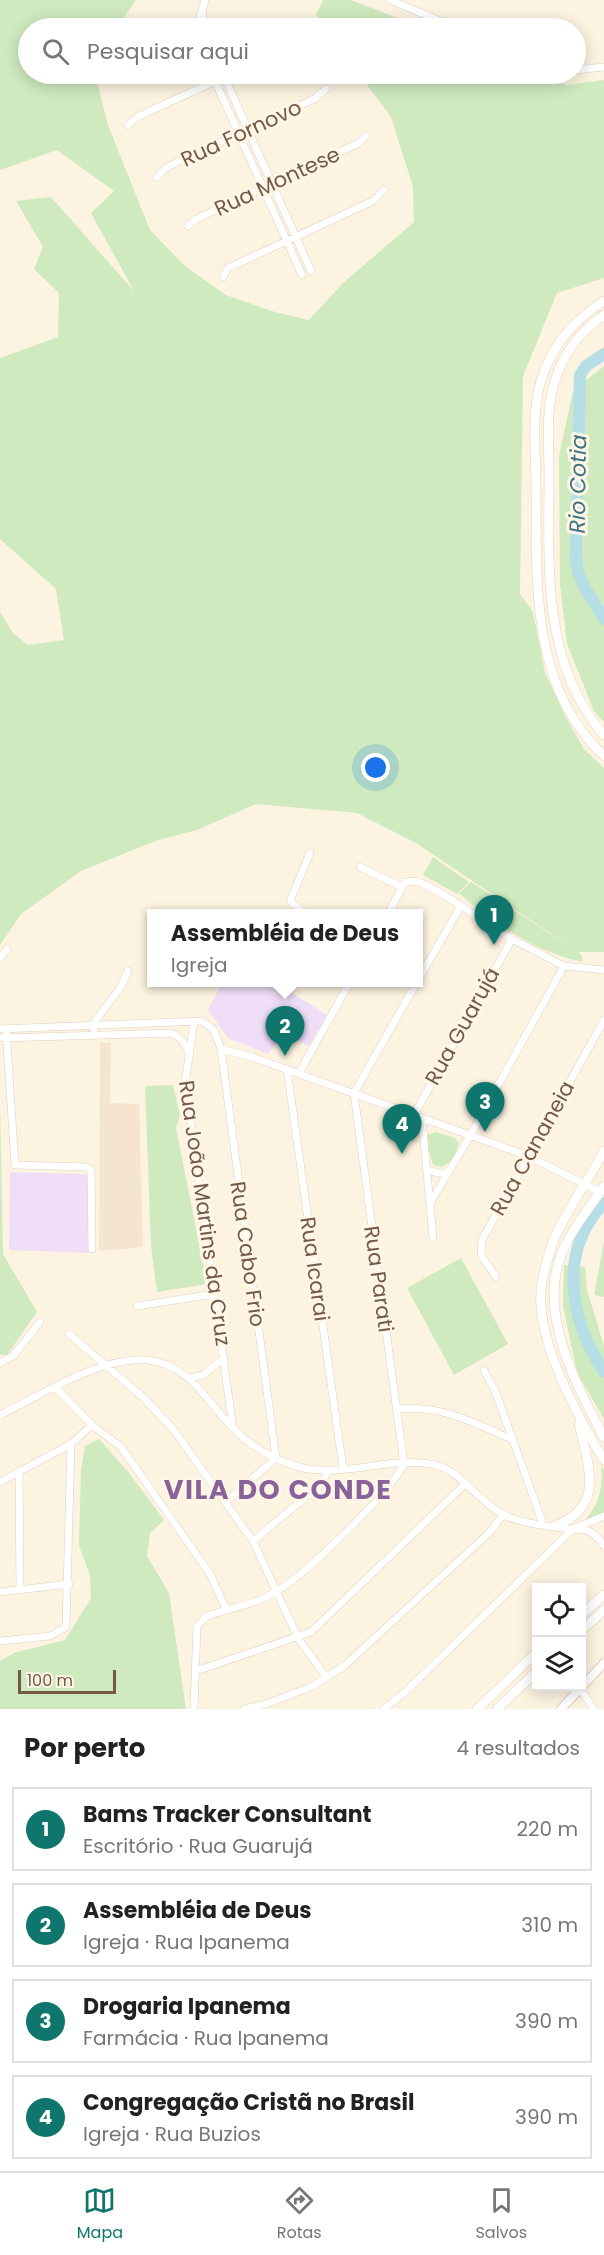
<!DOCTYPE html>
<html lang="pt">
<head>
<meta charset="utf-8">
<style>
	body { margin:0; font-family:Poppins,sans-serif; background:#f2f2f2; color:#222 }
	.controls { position:absolute; right:18px; bottom:18px; display:grid; overflow:hidden; border-radius:0px; box-shadow:0 3px 15px #0003 }
	.controls button { width:54px; height:54px; display:grid; place-items:center; padding:0; border:0; border-bottom:2px solid #e0e0e0; background:#fff; color:#222; font:30px sans-serif }
	.scale { position:absolute; left:18px; bottom:15px; width:98px; box-sizing:border-box; padding-left:6px; border:3px solid #745947; border-top:0; font-size:16px; line-height:21px; white-space:nowrap; color:#745947; -webkit-text-stroke:4px #fff6e7; paint-order:stroke }
	.you { position:absolute; left:376px; top:768px; width:21px; height:21px; margin:-15px; border:4px solid #fff; border-radius:50%; background:#1a73e8; box-shadow:0 0 0 9px #1a73e833 }
	.badge { display:grid; place-items:center; width:39px; height:39px; border-radius:50%; background:#0f766e; color:#fff; font-size:20px; font-weight:700 }
	.pin { position:absolute; translate:-50% -50px; filter:drop-shadow(0 2px 3px #0008) }
	.pin::after { content:''; position:absolute; top:32px; width:21px; height:18px; background:inherit; clip-path:polygon(0 0,100% 0,50% 100%) }
	.popup { position:absolute; left:147px; top:909px; width:276px; height:78px; box-sizing:border-box; display:grid; place-content:center; border-radius:0px; background:#fff; filter:drop-shadow(0 2px 4px #0005); font-size:20px; white-space:nowrap; color:#767676 }
	.popup b { font-size:22px; color:#222 }
	.popup::after { content:''; position:absolute; left:50%; top:100%; margin-left:-12px; border:12px solid transparent; border-top-color:#fff }
	.list { margin:0; padding:0; list-style:none }
	h2 { display:flex; justify-content:space-between; align-items:center; height:78px; margin:0; padding:0 24px; font-size:26px }
	h2 small { font-size:20px; font-weight:400; color:#767676 }
	.list li { display:grid; grid-template-columns:39px 1fr auto; gap:18px; align-items:center; box-sizing:border-box; height:84px; margin:0 12px 12px; padding:0 12px; border:2px solid #e0e0e0; border-radius:0px }
	.list b { display:block; font-size:22px; white-space:nowrap }
	.list p { margin:0; font-size:20px; white-space:nowrap; color:#767676 }
	.list em { font-size:20px; font-style:normal; color:#767676 }
	.icon { flex:none; width:33px; height:33px; fill:none; stroke:currentColor; stroke-width:2; stroke-linecap:round; stroke-linejoin:round }
	.map { position:relative; flex:none; width:604px; height:1709px; overflow:hidden }
	.search { position:absolute; background:#fff; box-shadow:0 3px 15px #0003; left:18px; right:18px; top:18px; height:66px; display:flex; align-items:center; gap:15px; box-sizing:border-box; padding:0 21px; border-radius:33px; color:#767676; font-size:22px }
	.sheet { height:462px; background:#fff }
	nav { display:flex; justify-content:space-around; align-items:center; box-sizing:border-box; height:84px; border-top:2px solid #e0e0e0; background:#fff; font-size:16px; color:#767676 }
	nav a { display:grid; justify-items:center; gap:3px }
	nav .on { color:#0f766e }
	.map>svg:first-child { display:block }
	.residential { fill:#f5e5cf }
	.education { fill:#f0def9 }
	.green { fill:#cfeabf }
	.lines { fill:none; stroke-linecap:round; stroke-linejoin:round }
	.river { stroke:#b5dee7; stroke-width:12 }
	.minor-casing { stroke:#e1cfbc; stroke-width:8 }
	.tertiary-casing { stroke:#e1cfbc; stroke-width:10 }
	.secondary-casing { stroke:#e6d0ba; stroke-width:10 }
	.minor { stroke:#fff; stroke-width:7 }
	.tertiary { stroke:#fff; stroke-width:8 }
	.secondary { stroke:#fff; stroke-width:9 }
	.labels { text-anchor:middle; dominant-baseline:central; stroke-width:6; stroke-linejoin:round; paint-order:stroke }
	.street-label { font-size:21px; fill:#745947; stroke:#fff6e7 }
	.water-label { font-size:22px; font-style:italic; fill:#3d7482; stroke:#fff6e7 }
	.district-label { font-size:27px; font-weight:bold; letter-spacing:1.5px; fill:#886298; stroke:#fff6e7 }
</style>
</head>
<body>
<div class="map">
<svg width="604" height="1709" viewBox="0 0 604 1709">
	<rect width="100%" height="100%" fill="#fdf3e1"/>
	<path class="residential" d="M100,1043H111L110,1103L139,1104L143,1247L99,1251Z"/>
	<path class="education" d="M275,982L327,1015L309,1046L285,1034L268,1054L228,1038L208,1010L222,983Z
		M10,1172L85,1174L88,1179L89,1253L9,1250Z"/>
	<path class="green" d="M0,0H136L117,28H28V74H95L108,125L150,230L186,267L226,295L278,313L309,320L343,283L414,222L413,187L391,117L359,74H538L566,85L604,80V278L557,293L523,376L520,594L533,612L545,673L567,720L584,749L604,768V952H578L416,843L357,813L256,804L197,830L158,840L81,871L21,914L0,945V612L13,633L28,645L64,640L56,589L0,539V358L58,337L59,293L34,269L43,247L16,201L51,197L134,291L91,213L114,191L57,150L0,170Z
		M323,0H351L423,28H326L316,15Z
		M604,366V722L594,711L567,644L560,584L559,456L573,391Z
		M433,857L469,882L457,894L423,875Z
		M471,882L581,954L583,962C539,954 492,923 459,893Z
		M173,1085L180,1115L176,1128L207,1284L157,1292L151,1246L145,1086Z
		M0,1106L3,1254L37,1312L7,1355H0Z
		M436,1132L455,1138L459,1143L453,1160L442,1167L433,1165L426,1139L427,1135Z
		M604,1241V1297L594,1295Z
		M461,1258L508,1344L454,1375L407,1288Z
		M564,1265L585,1267L587,1290L604,1346V1419L577,1373L563,1306Z
		M99,1439L129,1473L164,1520L150,1533L147,1556L169,1593L186,1709H0V1661L14,1653L65,1640L91,1598L90,1575L79,1546L81,1471L85,1446Z
		M601,1464L604,1470V1512L585,1520C600,1503 603,1487 601,1464Z"/>
	<g class="lines">
		<path class="river" d="M604,354L586,366L580,375L576,556C577,583 591,596 604,619
			M604,1203C557,1252 570,1320 604,1372"/>
		<defs>
			<path id="minor" d="M390,0L457,28
				M202,11L205,28
				M197,28L205,0
				M576,70L604,67
				M212,74L302,275
				M223,74L311,271
				M128,125L139,116L231,74
				M157,177L167,167L314,99L326,89
				M188,226L196,219L359,143L366,136
				M223,277L228,268L373,201L384,190
				M360,867L402,887
				M306,914L290,901L310,853
				M388,914L405,882L417,881L441,893L512,939L564,966L604,970
				M0,958L7,949
				M418,980L461,906
				M194,1021L185,1084L233,1428
				M0,1029L202,1021L214,1030L221,1049L252,1057L528,1156L600,1192
				M6,1029L15,1165L86,1167L91,1170L92,1249
				M94,1029V1022L121,987L128,971
				M0,1038L172,1033L182,1040L188,1050
				M221,1049L276,1458L227,1501
				M287,1069L343,1469
				M299,1073L350,982
				M414,1115L512,939
				M422,1119L433,1238
				M427,1170L438,1173H448
				M430,1203L470,1136L564,966
				M496,1277L481,1255L482,1240L604,1020
				M137,1306L214,1294
				M69,1334L144,1398L173,1429L253,1541L298,1638L326,1677
				M0,1363L13,1356L40,1322
				M484,1370L496,1393L543,1524
				M190,1378L203,1375L224,1358
				M56,1388L92,1425L121,1447L210,1574L226,1609
				M397,1409C439,1404 473,1422 511,1439
				M0,1415C42,1395 100,1356 147,1360C189,1364 206,1401 233,1428C251,1447 278,1462 303,1468C345,1477 389,1457 430,1464C461,1468 477,1502 504,1515C522,1524 550,1526 570,1529C578,1530 585,1528 592,1533C597,1536 601,1542 604,1546
				M19,1473L20,1589
				M0,1482L71,1444L92,1425
				M253,1541L318,1487L329,1470
				M0,1592L69,1584
				M0,1641L50,1636L66,1627L71,1444
				M196,1671L311,1632L465,1484
				M580,1689L594,1709
				M194,1709L197,1626L207,1616C230,1608 257,1604 277,1591C307,1573 389,1494 404,1464L354,1093L417,982
				M244,1709L266,1704L311,1687L344,1666L489,1533L503,1515
				M384,1709L405,1692L573,1529L604,1516"/>
			<path id="tertiary" d="M561,1709L604,1663"/>
			<path id="secondary" d="M604,301C576,319 556,340 544,372C530,407 536,449 536,486C537,578 529,687 604,756
				M604,315C582,330 566,349 557,375C545,405 549,442 549,474C549,564 541,663 604,735
				M604,1151C588,1181 566,1210 553,1242C548,1257 542,1275 541,1291C537,1342 578,1417 604,1460
				M604,1186C590,1208 572,1228 562,1253C537,1312 576,1385 604,1437
				M554,1526C604,1508 590,1471 579,1424
				M582,1614L604,1595
				M582,1630L604,1610
				M477,1709L536,1653
				M497,1709L536,1672"/>
		</defs>
		<use href="#minor" class="minor-casing"/>
		<use href="#tertiary" class="tertiary-casing"/>
		<use href="#secondary" class="secondary-casing"/>
		<use href="#minor" class="minor"/>
		<use href="#tertiary" class="tertiary"/>
		<use href="#secondary" class="secondary"/>
	</g>
	<g class="labels">
		<g class="street-label">
			<text transform="translate(241 133) rotate(-25)">Rua Fornovo</text>
			<text transform="translate(277 181) rotate(-25)">Rua Montese</text>
			<text transform="translate(462 1026) rotate(-61)">Rua Guarujá</text>
			<text transform="translate(532 1148) rotate(-61)">Rua Cananeia</text>
			<text transform="translate(205 1213) rotate(82)">Rua João Martins da Cruz</text>
			<text transform="translate(248 1254) rotate(82)">Rua Cabo Frio</text>
			<text transform="translate(315 1269) rotate(82)">Rua Icarai</text>
			<text transform="translate(379 1279) rotate(82)">Rua Parati</text>
		</g>
		<g class="water-label">
			<text transform="translate(578 484) rotate(-89)">Rio Cotia</text>
		</g>
		<g class="district-label">
			<text x="278" y="1489">VILA DO CONDE</text>
		</g>
	</g>
</svg>
<div class="controls">
<button><svg class="icon" aria-label="locate" viewBox="0 0 24 24"><circle cx="12" cy="12" r="6"/><path d="M12 2v4M12 18v4M2 12h4M18 12h4"/></svg></button>
<button><svg class="icon" aria-label="layers" viewBox="0 0 24 24"><path d="M12 4l9 5-9 5-9-5zM3 14l9 5 9-5"/></svg></button>
</div>
<div class="scale">100 m</div>
<div class="you"></div>
<div class="pin badge" style="left:494px;top:945px">1</div>
<div class="pin badge" style="left:285px;top:1056px">2</div>
<div class="popup"><b>Assembléia de Deus</b>Igreja</div>
<div class="pin badge" style="left:485px;top:1132px">3</div>
<div class="pin badge" style="left:402px;top:1154px">4</div>
<div class="search"><svg class="icon" aria-label="search" viewBox="0 0 24 24"><circle cx="10" cy="10" r="6"/><path d="M15 15l6 6"/></svg>Pesquisar aqui</div>
</div>
<section class="sheet">
<h2>Por perto<small>4 resultados</small></h2>
<ul class="list">
<li><span class="badge">1</span><div><b>Bams Tracker Consultant</b><p>Escritório · Rua Guarujá</p></div><em>220 m</em></li>
<li><span class="badge">2</span><div><b>Assembléia de Deus</b><p>Igreja · Rua Ipanema</p></div><em>310 m</em></li>
<li><span class="badge">3</span><div><b>Drogaria Ipanema</b><p>Farmácia · Rua Ipanema</p></div><em>390 m</em></li>
<li><span class="badge">4</span><div><b>Congregação Cristã no Brasil</b><p>Igreja · Rua Buzios</p></div><em>390 m</em></li>
</ul>
</section>
<nav>
<a class="on"><svg class="icon" aria-label="map" viewBox="0 0 24 24"><path d="M3 6l6-2 6 2 6-2v14l-6 2-6-2-6 2zM9 4v14M15 6v14"/></svg>Mapa</a>
<a><svg class="icon" aria-label="directions" viewBox="0 0 24 24"><path d="M12 3l9 9-9 9-9-9zM9 14v-3h6M13 9l2 2-2 2"/></svg>Rotas</a>
<a><svg class="icon" aria-label="saved" viewBox="0 0 24 24"><path d="M7 4h10v16l-5-4-5 4z"/></svg>Salvos</a>
</nav>
</body>
</html>
